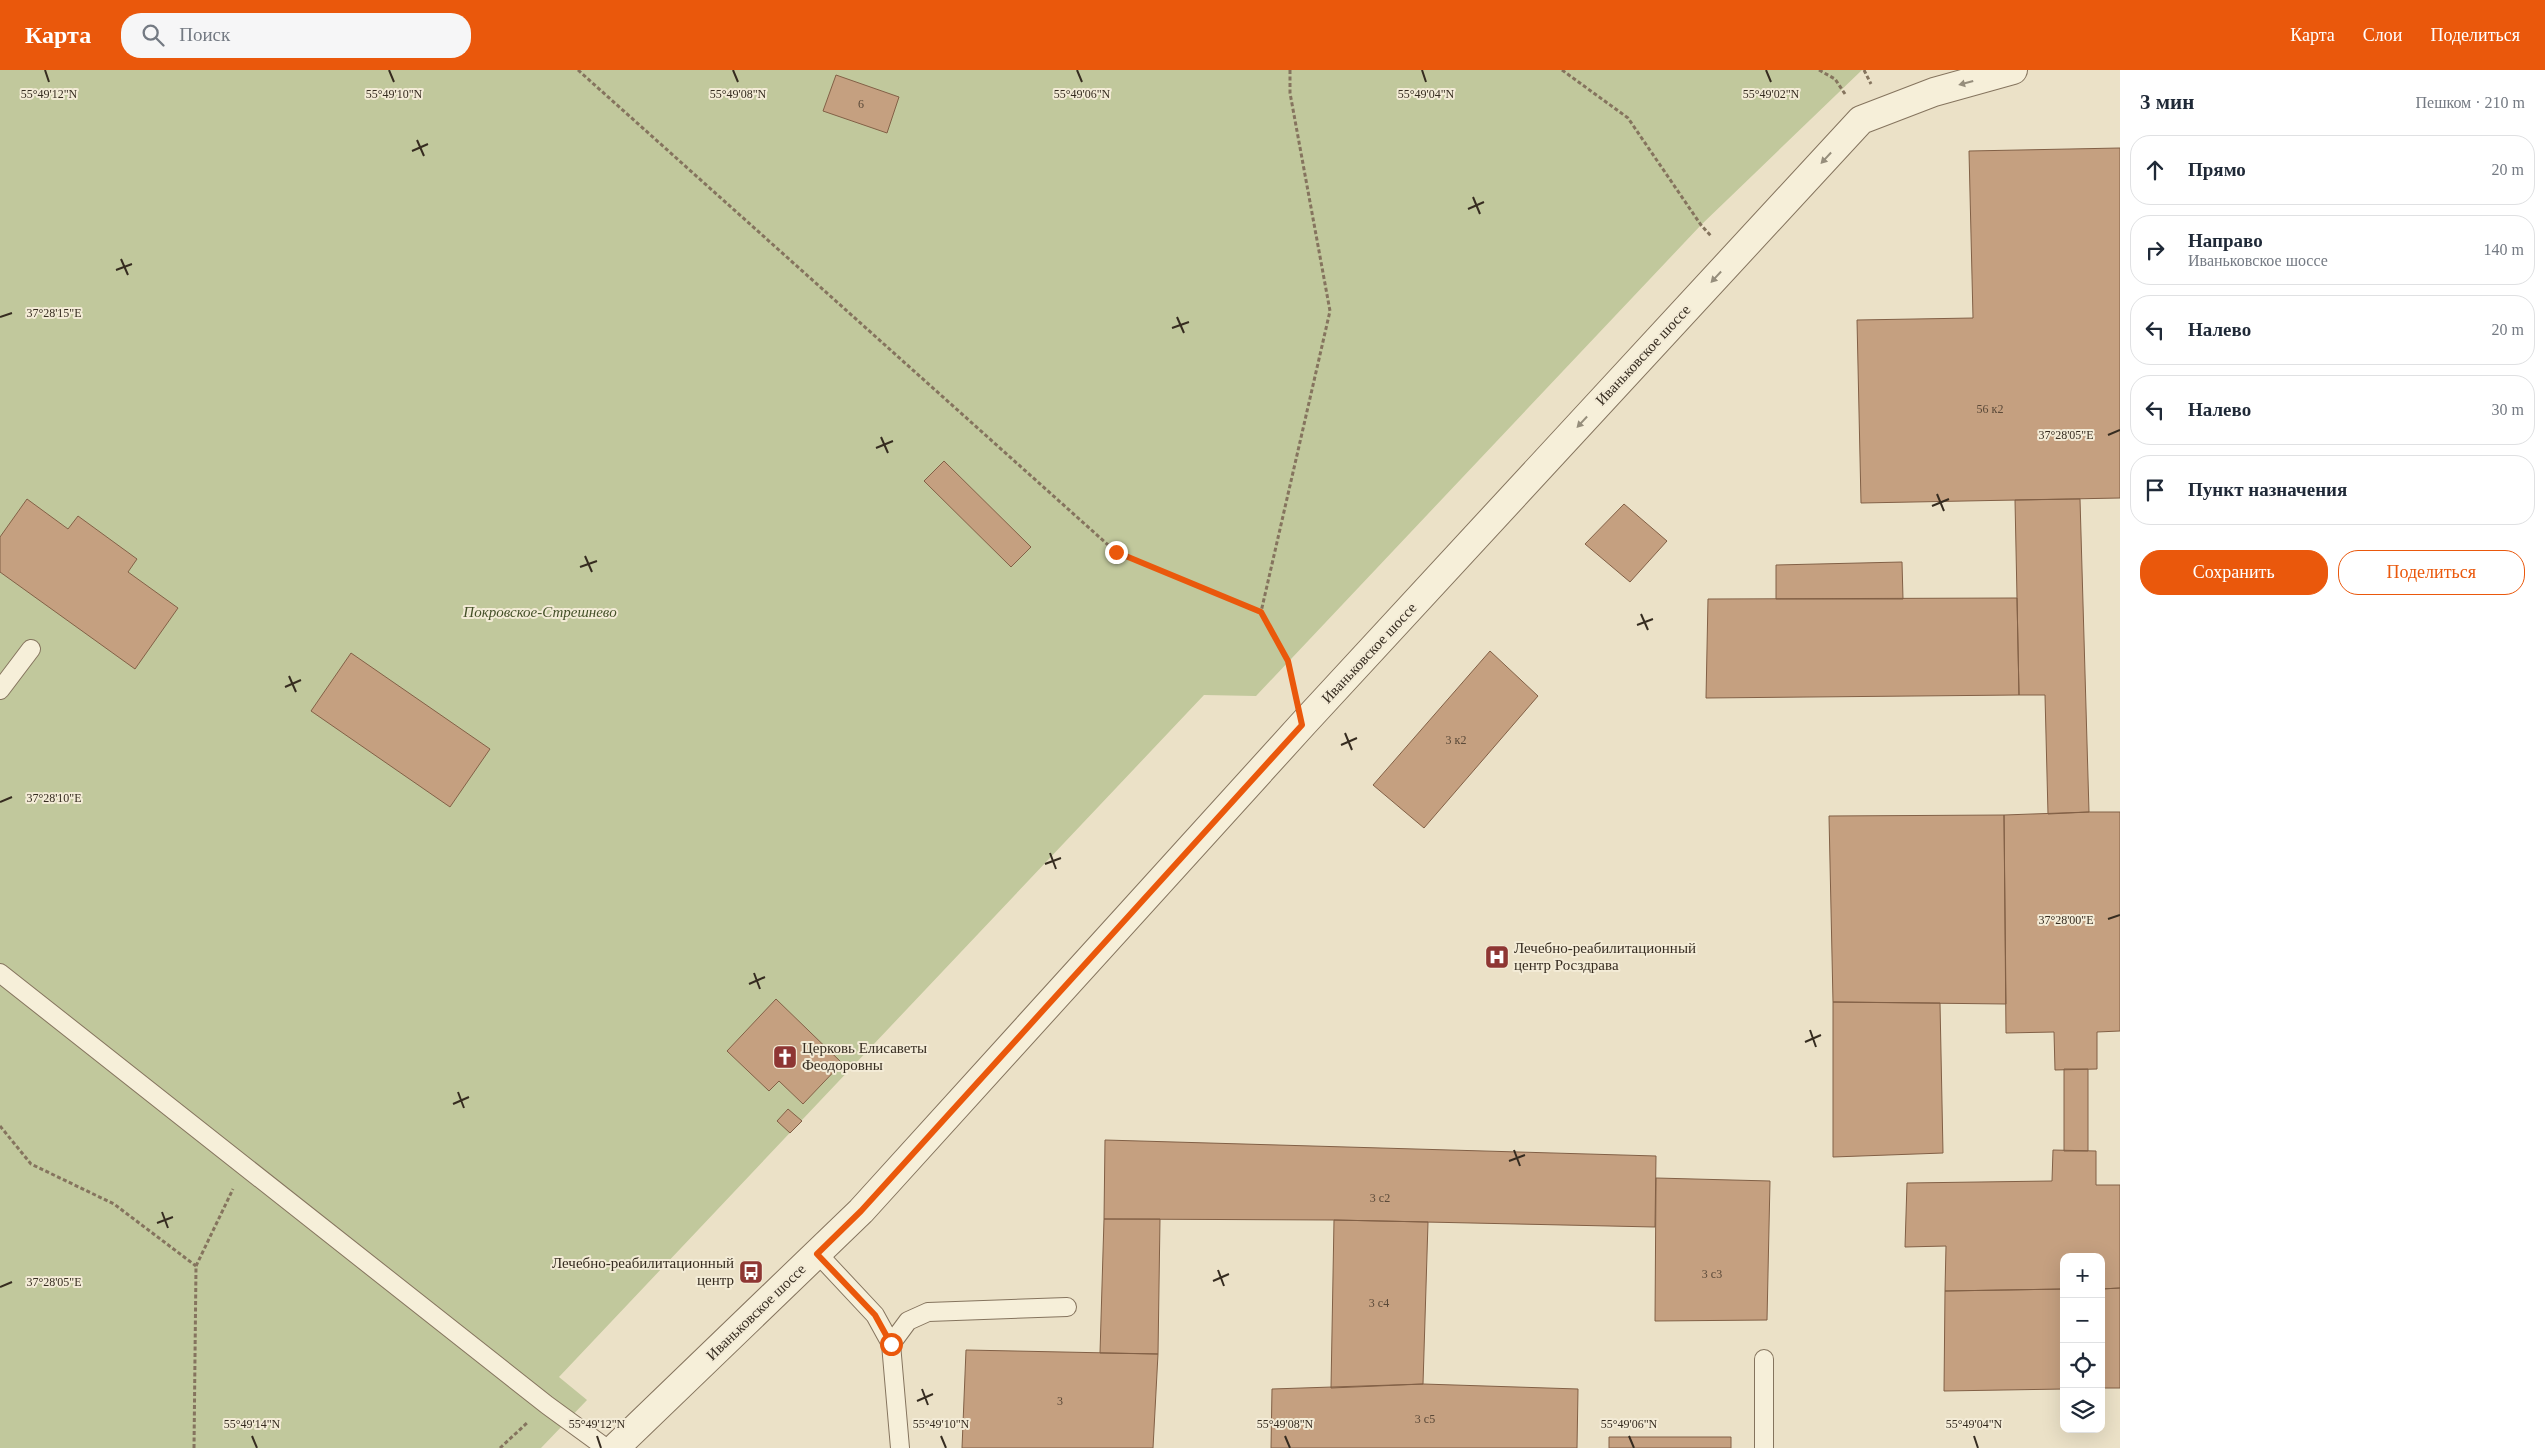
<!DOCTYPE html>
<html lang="ru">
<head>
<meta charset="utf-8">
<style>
	body { margin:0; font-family:Georgia,serif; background:#f6f6f7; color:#1f2937 }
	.controls { position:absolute; right:15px; bottom:15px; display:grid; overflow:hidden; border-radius:10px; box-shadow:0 5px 20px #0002 }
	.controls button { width:45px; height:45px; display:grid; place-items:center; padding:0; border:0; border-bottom:1px solid #e0e1e3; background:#fff; color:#1f2937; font:25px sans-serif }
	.stop { position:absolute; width:15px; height:15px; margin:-11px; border:4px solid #ea580c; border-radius:50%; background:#fff }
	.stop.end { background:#ea580c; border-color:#fff; box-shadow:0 1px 5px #0008 }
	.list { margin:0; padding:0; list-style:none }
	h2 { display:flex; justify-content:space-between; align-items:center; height:65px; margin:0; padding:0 20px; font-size:21px }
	h2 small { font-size:16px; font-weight:400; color:#747a83 }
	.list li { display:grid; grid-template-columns:32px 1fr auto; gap:15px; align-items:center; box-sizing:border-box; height:70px; margin:0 10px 10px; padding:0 10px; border:1px solid #e0e1e3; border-radius:20px }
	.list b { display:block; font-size:19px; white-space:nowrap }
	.list p { margin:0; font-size:16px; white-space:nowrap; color:#747a83 }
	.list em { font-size:16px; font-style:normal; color:#747a83 }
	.actions { display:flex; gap:10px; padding:15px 20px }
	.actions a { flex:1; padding:11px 0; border:1px solid #ea580c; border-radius:20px; text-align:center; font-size:18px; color:#ea580c }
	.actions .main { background:#ea580c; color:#fff }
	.icon { flex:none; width:28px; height:28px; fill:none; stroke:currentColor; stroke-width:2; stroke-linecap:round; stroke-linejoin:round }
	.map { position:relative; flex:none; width:2120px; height:1378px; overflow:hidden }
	header { display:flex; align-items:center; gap:30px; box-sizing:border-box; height:70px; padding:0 25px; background:#ea580c; color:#fff }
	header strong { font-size:24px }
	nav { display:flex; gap:28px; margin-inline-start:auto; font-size:18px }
	.search { width:350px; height:45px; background:#f6f6f7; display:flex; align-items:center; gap:12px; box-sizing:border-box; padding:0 18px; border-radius:20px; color:#747a83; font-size:19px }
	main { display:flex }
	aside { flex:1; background:#fff }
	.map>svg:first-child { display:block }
	.green { fill:#c1c89c }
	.building { fill:#c5a080; stroke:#826046 }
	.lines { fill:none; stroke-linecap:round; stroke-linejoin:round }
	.lane-casing { stroke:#85745e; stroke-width:20 }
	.street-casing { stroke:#85745e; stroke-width:30 }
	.path { stroke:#85745e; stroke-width:3; stroke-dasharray:4 2.5; stroke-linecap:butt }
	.lane { stroke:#f6efd9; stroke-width:18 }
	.street { stroke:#f6efd9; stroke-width:28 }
	.oneway { fill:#968e7c }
	.route { stroke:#ea580c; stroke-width:6 }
	.ticks { fill:none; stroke:#362c20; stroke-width:2 }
	.labels { text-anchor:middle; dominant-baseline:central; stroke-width:4; stroke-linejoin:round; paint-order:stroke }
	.number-label { font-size:12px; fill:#5a4938 }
	.street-label { font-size:15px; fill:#362c20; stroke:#f3ebd6 }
	.park-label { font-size:15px; font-style:italic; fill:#455129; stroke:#f3ebd6 }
	.poi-label { font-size:15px; fill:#362c20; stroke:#f3ebd6; text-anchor:start }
	.ticks-label { font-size:12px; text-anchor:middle; fill:#362c20; stroke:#f3ebd6; stroke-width:4; stroke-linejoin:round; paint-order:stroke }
</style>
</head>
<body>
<header>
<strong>Карта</strong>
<div class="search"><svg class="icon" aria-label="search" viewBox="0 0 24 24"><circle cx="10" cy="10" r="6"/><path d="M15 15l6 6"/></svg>Поиск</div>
<nav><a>Карта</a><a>Слои</a><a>Поделиться</a></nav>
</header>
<main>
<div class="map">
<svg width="2120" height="1378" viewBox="0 0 2120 1378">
	<rect width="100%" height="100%" fill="#ebe1c7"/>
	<path class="green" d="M0,0H1862L1701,155L1256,626L1204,625L559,1307L587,1330L541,1378H0Z"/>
	<path class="building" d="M836,5L899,27L887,63L823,41Z
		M2120,78V428L1861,433L1857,250L1973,248L1969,81Z
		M944,391L1031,477L1011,497L924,411Z
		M27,429L68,459L78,446L137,489L128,502L178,538L135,599L0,502V467Z
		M2080,429L2089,742L2048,744L2045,625H2019L2015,430Z
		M1624,434L1667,471L1630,512L1585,474Z
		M1902,492L1903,529H1776V495Z
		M2017,528L2019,625L1706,628L1708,529Z
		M1490,581L1538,626L1424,758L1373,715Z
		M351,583L490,679L450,737L311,641Z
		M2089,742H2120V961L2097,962V999L2055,1000L2054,962L2006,963L2004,745Z
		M2004,745L2006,934L1833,932L1829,746Z
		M776,929L842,993L803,1034L779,1011L769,1021L727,981Z
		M1833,932L1940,933L1943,1083L1833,1087Z
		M2064,999H2088V1081H2064Z
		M788,1039L802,1051L790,1063L777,1051Z
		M1105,1070L1656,1086L1655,1157L1334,1150L1104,1149Z
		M2053,1080L2096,1081V1115H2120V1218L2101,1219V1187H2064V1219L1945,1221L1946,1176L1905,1177L1907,1113L2052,1111Z
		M1656,1108L1770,1111L1767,1250L1655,1251Z
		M1104,1149H1160L1158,1284L1100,1283Z
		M1334,1150L1428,1152L1423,1314L1331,1318Z
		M2120,1218V1318H2101V1219Z
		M2064,1219V1319L1944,1321L1945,1221Z
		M966,1280L1158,1284L1153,1378H962Z
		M1423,1314L1578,1319L1577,1378H1271L1272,1319Z
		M1609,1367H1731V1378H1609Z"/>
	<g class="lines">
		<defs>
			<path id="lane" d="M0,620L31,579
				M0,903L547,1335L606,1378
				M817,1183L875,1245L891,1274L900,1378
				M891,1274L908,1251L928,1242L1067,1237
				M1764,1378V1289"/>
			<path id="street" d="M615,1378L861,1141L1302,655L1861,50L1934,22L2013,0"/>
		</defs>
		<use href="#lane" class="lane-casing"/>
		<use href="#street" class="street-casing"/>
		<path class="path" d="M578,0L1116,482L1261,542
			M1290,0V23L1330,241L1261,542L1289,591L1294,618
			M1562,0L1628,48L1701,155L1711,166
			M1819,0L1835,9L1845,24
			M1864,0L1871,14
			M0,1056L31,1094L114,1134L196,1196
			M194,1378L196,1196L233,1119
			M500,1378L527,1353"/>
		<use href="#lane" class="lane"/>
		<use href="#street" class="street"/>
	</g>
	<defs><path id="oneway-solid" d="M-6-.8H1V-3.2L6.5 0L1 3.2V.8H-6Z" transform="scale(1.25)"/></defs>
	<g class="oneway">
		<use href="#oneway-solid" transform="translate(1966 13) rotate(165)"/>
		<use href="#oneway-solid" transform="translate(1826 88) rotate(133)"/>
		<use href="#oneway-solid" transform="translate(1716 207) rotate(133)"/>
		<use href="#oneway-solid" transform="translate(1582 352) rotate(133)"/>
	</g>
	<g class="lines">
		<path class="route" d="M891,1274L875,1245L817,1184L861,1141L1302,655L1288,591L1261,542L1116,482"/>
	</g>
	<path class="ticks" d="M45,0L49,12M389,0L394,12M733,0L738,12M1077,0L1082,12M1422,0L1426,12M1766,0L1771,12M417,70L424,86M412,81L428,74M1473,127L1480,144M1468,139L1484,132M121,189L128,205M116,200L132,194M0,247L12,243M1177,247L1184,263M1172,258L1189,252M2108,365L2120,360M881,367L888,383M876,378L893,371M1937,424L1944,441M1932,436L1949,429M585,486L592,502M580,497L597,491M1641,544L1648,560M1637,555L1653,549M289,606L296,622M285,617L301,610M1345,663L1352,680M1341,675L1357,668M0,732L12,727M1050,783L1056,799M1045,794L1061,788M2108,849L2120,845M754,903L760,919M749,914L765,907M1810,960L1816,977M1805,972L1821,965M458,1022L464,1038M453,1034L469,1027M1514,1080L1520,1096M1509,1091L1525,1085M162,1142L168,1158M157,1153L173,1147M1218,1200L1224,1216M1213,1211L1229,1204M0,1217L12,1212M922,1319L928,1335M917,1331L933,1324M252,1366L257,1378M597,1366L601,1378M941,1366L946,1378M1285,1366L1290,1378M1629,1366L1634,1378M1974,1366L1978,1378"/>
	<defs>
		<symbol id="hospital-square" viewBox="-11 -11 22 22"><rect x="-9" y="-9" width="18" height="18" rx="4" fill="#8e3633" stroke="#f3ebd6"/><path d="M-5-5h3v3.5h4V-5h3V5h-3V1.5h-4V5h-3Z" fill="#fff"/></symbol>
		<symbol id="church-square" viewBox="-11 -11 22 22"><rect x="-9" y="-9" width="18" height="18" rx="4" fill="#8e3633" stroke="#f3ebd6"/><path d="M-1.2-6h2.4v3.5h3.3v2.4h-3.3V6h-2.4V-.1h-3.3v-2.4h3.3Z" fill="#fff"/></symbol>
		<symbol id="bus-square" viewBox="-11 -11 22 22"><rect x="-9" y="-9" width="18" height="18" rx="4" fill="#8e3633" stroke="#f3ebd6"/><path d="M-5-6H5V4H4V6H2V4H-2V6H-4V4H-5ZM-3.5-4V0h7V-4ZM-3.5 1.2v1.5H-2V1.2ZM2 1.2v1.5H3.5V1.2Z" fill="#fff"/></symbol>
	</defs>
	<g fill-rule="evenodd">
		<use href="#hospital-square" x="1483" y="873" width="28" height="28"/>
		<use href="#church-square" x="771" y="973" width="28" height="28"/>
		<use href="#bus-square" x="737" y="1188" width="28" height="28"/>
	</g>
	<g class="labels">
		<g class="number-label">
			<text x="861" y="34">6</text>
			<text x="1990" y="339">56 к2</text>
			<text x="1456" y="670">3 к2</text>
			<text x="1380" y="1128">3 с2</text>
			<text x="1712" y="1204">3 с3</text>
			<text x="1379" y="1233">3 с4</text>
			<text x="1060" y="1331">3</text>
			<text x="1425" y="1349">3 с5</text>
		</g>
		<g class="street-label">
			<text transform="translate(1643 285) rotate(-47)">Иваньковское шоссе</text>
			<text transform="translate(1369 583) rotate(-47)">Иваньковское шоссе</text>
			<text transform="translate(756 1242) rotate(-44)">Иваньковское шоссе</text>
		</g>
		<g class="park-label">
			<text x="540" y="542">Покровское-Стрешнево</text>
		</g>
		<g class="poi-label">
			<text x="1514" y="878">Лечебно-реабилитационный<tspan x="1514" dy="17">центр Росздрава</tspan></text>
			<text x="802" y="978">Церковь Елисаветы<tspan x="802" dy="17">Феодоровны</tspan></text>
			<text x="734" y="1193" text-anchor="end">Лечебно-реабилитационный<tspan x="734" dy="17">центр</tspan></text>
		</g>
	</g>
	<g class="ticks-label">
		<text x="49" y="28">55°49'12"N</text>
		<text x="394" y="28">55°49'10"N</text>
		<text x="738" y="28">55°49'08"N</text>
		<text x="1082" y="28">55°49'06"N</text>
		<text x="1426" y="28">55°49'04"N</text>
		<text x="1771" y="28">55°49'02"N</text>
		<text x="54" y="247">37°28'15"E</text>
		<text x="2066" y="369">37°28'05"E</text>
		<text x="54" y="732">37°28'10"E</text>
		<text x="2066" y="854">37°28'00"E</text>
		<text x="54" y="1216">37°28'05"E</text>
		<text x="252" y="1358">55°49'14"N</text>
		<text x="597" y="1358">55°49'12"N</text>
		<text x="941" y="1358">55°49'10"N</text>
		<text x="1285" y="1358">55°49'08"N</text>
		<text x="1629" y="1358">55°49'06"N</text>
		<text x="1974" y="1358">55°49'04"N</text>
	</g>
</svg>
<div class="controls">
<button>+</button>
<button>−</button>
<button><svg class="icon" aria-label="locate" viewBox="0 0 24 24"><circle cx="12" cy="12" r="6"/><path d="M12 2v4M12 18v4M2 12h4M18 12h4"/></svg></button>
<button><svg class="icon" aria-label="layers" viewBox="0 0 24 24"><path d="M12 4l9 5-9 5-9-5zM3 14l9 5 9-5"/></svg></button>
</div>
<div class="stop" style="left:891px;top:1274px"></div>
<div class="stop end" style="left:1116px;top:482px"></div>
</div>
<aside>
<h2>3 мин<small>Пешком · 210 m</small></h2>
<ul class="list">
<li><svg class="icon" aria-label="ahead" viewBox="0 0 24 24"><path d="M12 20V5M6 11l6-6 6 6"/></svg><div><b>Прямо</b></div><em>20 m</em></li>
<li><svg class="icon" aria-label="right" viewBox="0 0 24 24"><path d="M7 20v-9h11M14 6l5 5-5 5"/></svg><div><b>Направо</b><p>Иваньковское шоссе</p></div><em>140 m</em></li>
<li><svg class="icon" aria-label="left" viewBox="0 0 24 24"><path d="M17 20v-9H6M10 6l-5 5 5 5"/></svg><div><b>Налево</b></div><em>20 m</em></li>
<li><svg class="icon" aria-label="left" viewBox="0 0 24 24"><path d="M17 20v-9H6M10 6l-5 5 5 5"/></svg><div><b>Налево</b></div><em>30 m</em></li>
<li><svg class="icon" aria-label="arrive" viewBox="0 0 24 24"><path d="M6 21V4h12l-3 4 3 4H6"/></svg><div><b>Пункт назначения</b></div></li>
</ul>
<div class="actions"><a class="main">Сохранить</a><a>Поделиться</a></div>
</aside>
</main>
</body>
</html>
